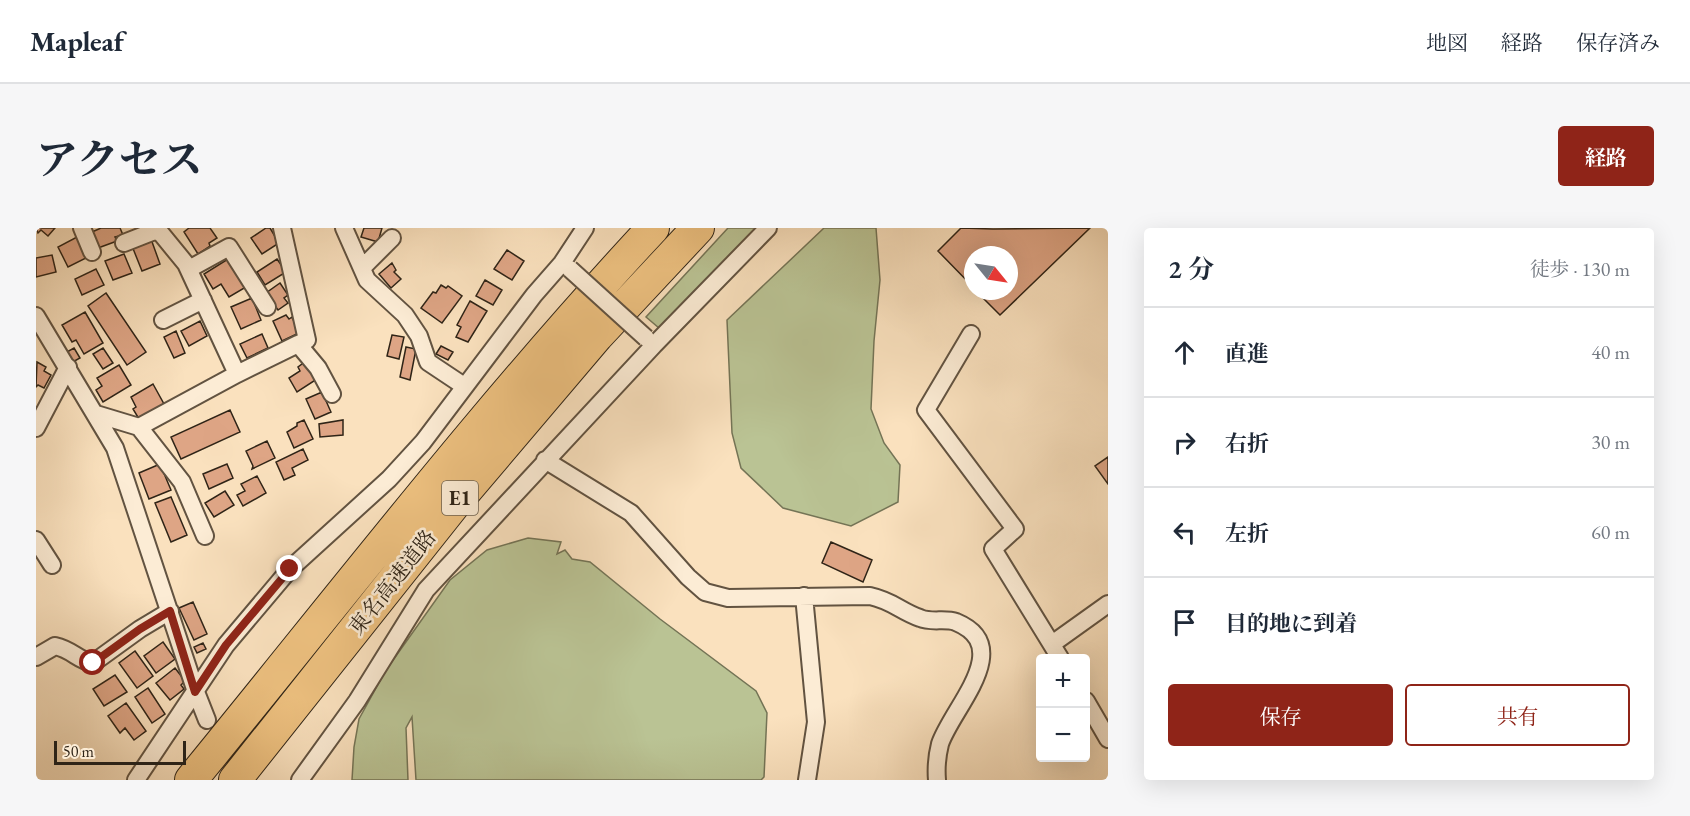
<!DOCTYPE html>
<html lang="ja">
<head>
<meta charset="utf-8">
<style>
	body { margin:0; font-family:"EB Garamond","Noto Serif JP",serif; background:#f6f6f7; color:#1f2937 }
	.controls { position:absolute; right:18px; bottom:18px; display:grid; overflow:hidden; border-radius:6px; box-shadow:0 6px 24px #0002 }
	.controls button { width:54px; height:54px; display:grid; place-items:center; padding:0; border:0; border-bottom:2px solid #e0e1e3; background:#fff; color:#1f2937; font:30px sans-serif }
	.compass { position:absolute; left:928px; top:18px; width:54px; height:54px; border-radius:50%; background:#fff; box-shadow:0 6px 24px #0002; rotate:120deg }
	.scale { position:absolute; left:18px; bottom:15px; width:132px; box-sizing:border-box; padding-left:6px; border:3px solid #2f2417; border-top:0; font-size:16px; line-height:21px; white-space:nowrap; color:#2f2417; -webkit-text-stroke:4px #fcecd5; paint-order:stroke }
	.stop { position:absolute; width:18px; height:18px; margin:-14px; border:4px solid #8f2418; border-radius:50%; background:#fff }
	.stop.end { background:#8f2418; border-color:#fff; box-shadow:0 2px 6px #0008 }
	.list { margin:0; padding:0; list-style:none }
	h2 { display:flex; justify-content:space-between; align-items:center; height:78px; margin:0; padding:0 24px; font-size:26px }
	h2 small { font-size:20px; font-weight:400; color:#747a83 }
	.list li { display:grid; grid-template-columns:39px 1fr auto; gap:18px; align-items:center; box-sizing:border-box; height:90px; padding:0 24px; border-top:2px solid #e0e1e3 }
	.list b { display:block; font-size:22px; white-space:nowrap }
	.list em { font-size:20px; font-style:normal; color:#747a83 }
	.actions { display:flex; gap:12px; padding:18px 24px }
	.actions a { flex:1; padding:14px 0; border:2px solid #8f2418; border-radius:6px; text-align:center; font-size:21px; color:#8f2418 }
	.actions .main { background:#8f2418; color:#fff }
	.icon { flex:none; width:33px; height:33px; fill:none; stroke:currentColor; stroke-width:2; stroke-linecap:round; stroke-linejoin:round }
	.map { position:relative; flex:none; width:1072px; height:552px; overflow:hidden; border-radius:6px }
	header { display:flex; align-items:center; gap:36px; box-sizing:border-box; height:84px; padding:0 30px; background:#fff; border-bottom:2px solid #e0e1e3 }
	header strong { font-size:28px }
	nav { display:flex; gap:33px; margin-inline-start:auto; font-size:21px }
	.intro { display:flex; align-items:center; justify-content:space-between; box-sizing:border-box; height:144px; padding:0 36px }
	h1 { margin:0; font-size:42px }
	.button { padding:15px 27px; border-radius:6px; background:#8f2418; color:#fff; font-size:21px; font-weight:700 }
	main { display:flex; gap:36px; padding:0 36px }
	aside { flex:1; background:#fff; border-radius:6px; box-shadow:0 6px 24px #0002 }
	.map>svg:first-child { display:block }
	.green { fill:#bac394; stroke:#747456; stroke-width:1.5 }
	.building { fill:#dea585; stroke:#2f2417; stroke-width:1.5 }
	.lines { fill:none; stroke-linecap:round; stroke-linejoin:round }
	.minor-casing { stroke:#625341; stroke-width:20 }
	.motorway-casing { stroke:#2f2417; stroke-width:34 }
	.minor { stroke:#fcecd5; stroke-width:16 }
	.motorway { stroke:#edc07f; stroke-width:32 }
	.minor-bridge-casing { stroke:#625341; stroke-width:20; stroke-linecap:butt }
	.minor-bridge { stroke:#fcecd5; stroke-width:16 }
	.route { stroke:#8f2418; stroke-width:8 }
	.labels { text-anchor:middle; dominant-baseline:central; stroke-width:5; stroke-linejoin:round; paint-order:stroke }
	.shield { fill:#fcecd5; stroke:#6c6050; stroke-width:1.5 }
	.shield-label { font-size:20px; font-weight:bold; fill:#2f2417 }
	.street-label { font-size:21px; fill:#2f2417; stroke:#fcecd5 }
</style>
</head>
<body>
<header>
<strong>Mapleaf</strong>
<nav><a>地図</a><a>経路</a><a>保存済み</a></nav>
</header>
<div class="intro"><h1>アクセス</h1><a class="button">経路</a></div>
<main>
<div class="map">
<svg width="1072" height="552" viewBox="0 0 1072 552">
	<rect width="100%" height="100%" fill="#fae1be"/>
	<filter id="stains"><feTurbulence type="fractalNoise" baseFrequency=".00333" numOctaves="4"/><feColorMatrix values="0 0 0 0 .2 0 0 0 0 .09 0 0 0 0 .02 0 0 0 .5 -.17"/></filter>
	<radialGradient id="worn" r=".72"><stop offset=".6" stop-color="#630" stop-opacity="0"/><stop offset="1" stop-color="#630" stop-opacity=".3"/></radialGradient>
	<path class="green" d="M692,0H724L623,100L610,89Z
		M788,0H840L844,52L838,113L835,181L848,215L864,237L862,274L815,298L747,280L705,240L696,205L691,92Z
		M492,310L525,314L521,326L529,322L536,331L554,334L624,391L720,463L731,485L728,549L725,552H380L376,489L370,500L372,552H316L318,519L323,491L350,442L414,352L451,322Z"/>
	<path class="building" d="M0,0H19L12,8L5,2L2,5Z
		M65,0H84L87,7L79,9L81,13L62,20L56,4Z
		M153,0H174L181,10L173,15L174,18L162,26L148,4Z
		M230,0H234L243,15L226,26L215,10Z
		M328,0H346L342,14L325,9Z
		M925,0L957,1L1054,0L964,87L940,63H973V27H937V59L902,23Z
		M41,9L52,29L32,39L22,19Z
		M115,11L124,36L106,43L96,18Z
		M471,22L488,33L476,52L458,41Z
		M88,26L96,45L77,52L69,33Z
		M16,27L20,44L0,49V30Z
		M192,31L210,59L193,69L185,56L177,61L168,46Z
		M241,31L250,44L229,57L221,44Z
		M356,35L360,42L358,44L365,51L355,60L343,46Z
		M60,41L68,57L46,67L39,51Z
		M449,52L466,62L457,77L440,68Z
		M244,55L252,67L248,70L252,75L242,82L230,65Z
		M405,57L410,60L412,58L426,68L406,95L385,80L397,64L400,65Z
		M70,65L110,124L91,137L52,78Z
		M216,70L225,92L205,101L195,79Z
		M434,73L451,83L432,114L420,109L425,99L421,97Z
		M49,84L67,115L48,126L40,112L36,114L26,97Z
		M250,87L253,91L256,89L263,105L246,113L237,93Z
		M164,93L171,108L153,118L145,103Z
		M140,103L149,125L138,130L128,109Z
		M226,106L232,120L211,130L204,116Z
		M356,107L368,109L363,131L351,128Z
		M405,118L417,124L412,132L400,126Z
		M370,119L380,121L374,152L364,149Z
		M38,120L44,130L35,135L29,125Z
		M67,120L77,135L67,141L57,126Z
		M270,133L281,151L261,164L253,150L264,143L262,139Z
		M1,134L10,139L8,143L15,147L8,160L2,157L0,159Z
		M83,137L95,157L67,174L60,162L66,158L61,150Z
		M117,156L128,176L103,191L97,181L100,179L95,169Z
		M286,164L295,184L279,191L270,171Z
		M194,182L204,204L145,231L135,209Z
		M268,192L277,211L258,220L251,204L261,198V195Z
		M307,192V207L284,209L283,196Z
		M231,213L239,230L216,241L217,238L210,223Z
		M267,221L272,232L256,240L259,247L248,252L240,234Z
		M1072,229V256L1059,238Z
		M124,236L135,262L113,271L103,245Z
		M191,236L197,250L173,261L167,246Z
		M221,248L230,265L207,278L201,267L209,263L205,256Z
		M189,263L198,277L178,289L169,275Z
		M135,269L151,307L135,314L119,275Z
		M795,314L836,332L827,354L786,335Z
		M157,374L171,406L158,412L143,380Z
		M127,414L139,431L120,445L108,428Z
		M167,415L170,421L161,425L158,419Z
		M99,423L117,448L101,460L83,435Z
		M139,440L149,453L145,457L148,461L134,472L120,455Z
		M79,447L91,464L68,478L57,461Z
		M112,460L129,486L116,495L99,469Z
		M90,475L110,503L98,512L89,500L84,505L72,488Z"/>
	<g class="lines">
		<defs>
			<path id="minor" d="M46,0L56,24
				M246,0L271,112L262,116
				M308,0L331,52L369,87L383,108L392,134L428,158
				M88,15L121,2
				M326,40L356,10
				M153,41L193,19L231,79
				M0,88L79,220L160,464L171,492
				M127,92L167,72
				M935,106L890,182L979,301L957,321L1024,430
				M201,146L262,116L282,140L296,166
				M60,186L103,199L146,254L169,308
				M103,199L201,146L150,36L123,3L118,0
				M0,200L32,139
				M509,232L595,285L652,349L669,364L692,370L834,368C857,373 864,383 884,390C895,395 909,390 920,394C980,419 916,480 904,516C901,528 900,540 901,552
				M0,312L16,337
				M768,368L780,494L771,552
				M1016,416L1072,376
				M0,429L19,418C37,422 41,432 57,435L104,401L134,383
				M1050,473L1072,511
				M100,552L190,417L254,341L353,251L387,214L498,67L526,35L549,0
				M264,552L321,473L390,362L618,117L732,0"/>
			<path id="motorway" d="M155,552C307,366 453,176 617,0
				M199,552L420,274L561,108L662,0"/>
		</defs>
		<use href="#minor" class="minor-casing"/>
		<use href="#motorway" class="motorway-casing"/>
		<use href="#minor" class="minor"/>
		<use href="#motorway" class="motorway"/>
		<defs>
			<path id="minor-bridge" d="M534,41L610,110"/>
		</defs>
		<use href="#minor-bridge" class="minor-bridge-casing"/>
		<use href="#minor-bridge" class="minor-bridge"/>
	</g>
	<g class="lines">
		<path class="route" d="M57,435L104,401L134,383L159,464L190,417L254,341"/>
	</g>
	<g class="labels">
		<rect class="shield" x="406" y="253" width="36" height="34" rx="4.5"/>
		<g class="shield-label">
			<text x="424" y="270">E1</text>
		</g>
		<g class="street-label">
			<text transform="translate(356 354) rotate(-52)">東名高速道路</text>
		</g>
	</g>
	<rect width="100%" height="100%" filter="url(#stains)"/>
	<rect width="100%" height="100%" fill="url(#worn)"/>
</svg>
<div class="controls">
<button>+</button>
<button>−</button>
</div>
<svg class="compass" viewBox="-18 -18 36 36"><path d="M0-13l5 13h-10z" fill="#e53935"/><path d="M0 13l5-13h-10z" fill="#747a83"/></svg>
<div class="scale">50 m</div>
<div class="stop" style="left:57px;top:435px"></div>
<div class="stop end" style="left:254px;top:341px"></div>
</div>
<aside>
<h2>2 分<small>徒歩 · 130 m</small></h2>
<ul class="list">
<li><svg class="icon" aria-label="ahead" viewBox="0 0 24 24"><path d="M12 20V5M6 11l6-6 6 6"/></svg><div><b>直進</b></div><em>40 m</em></li>
<li><svg class="icon" aria-label="right" viewBox="0 0 24 24"><path d="M7 20v-9h11M14 6l5 5-5 5"/></svg><div><b>右折</b></div><em>30 m</em></li>
<li><svg class="icon" aria-label="left" viewBox="0 0 24 24"><path d="M17 20v-9H6M10 6l-5 5 5 5"/></svg><div><b>左折</b></div><em>60 m</em></li>
<li><svg class="icon" aria-label="arrive" viewBox="0 0 24 24"><path d="M6 21V4h12l-3 4 3 4H6"/></svg><div><b>目的地に到着</b></div></li>
</ul>
<div class="actions"><a class="main">保存</a><a>共有</a></div>
</aside>
</main>
</body>
</html>
